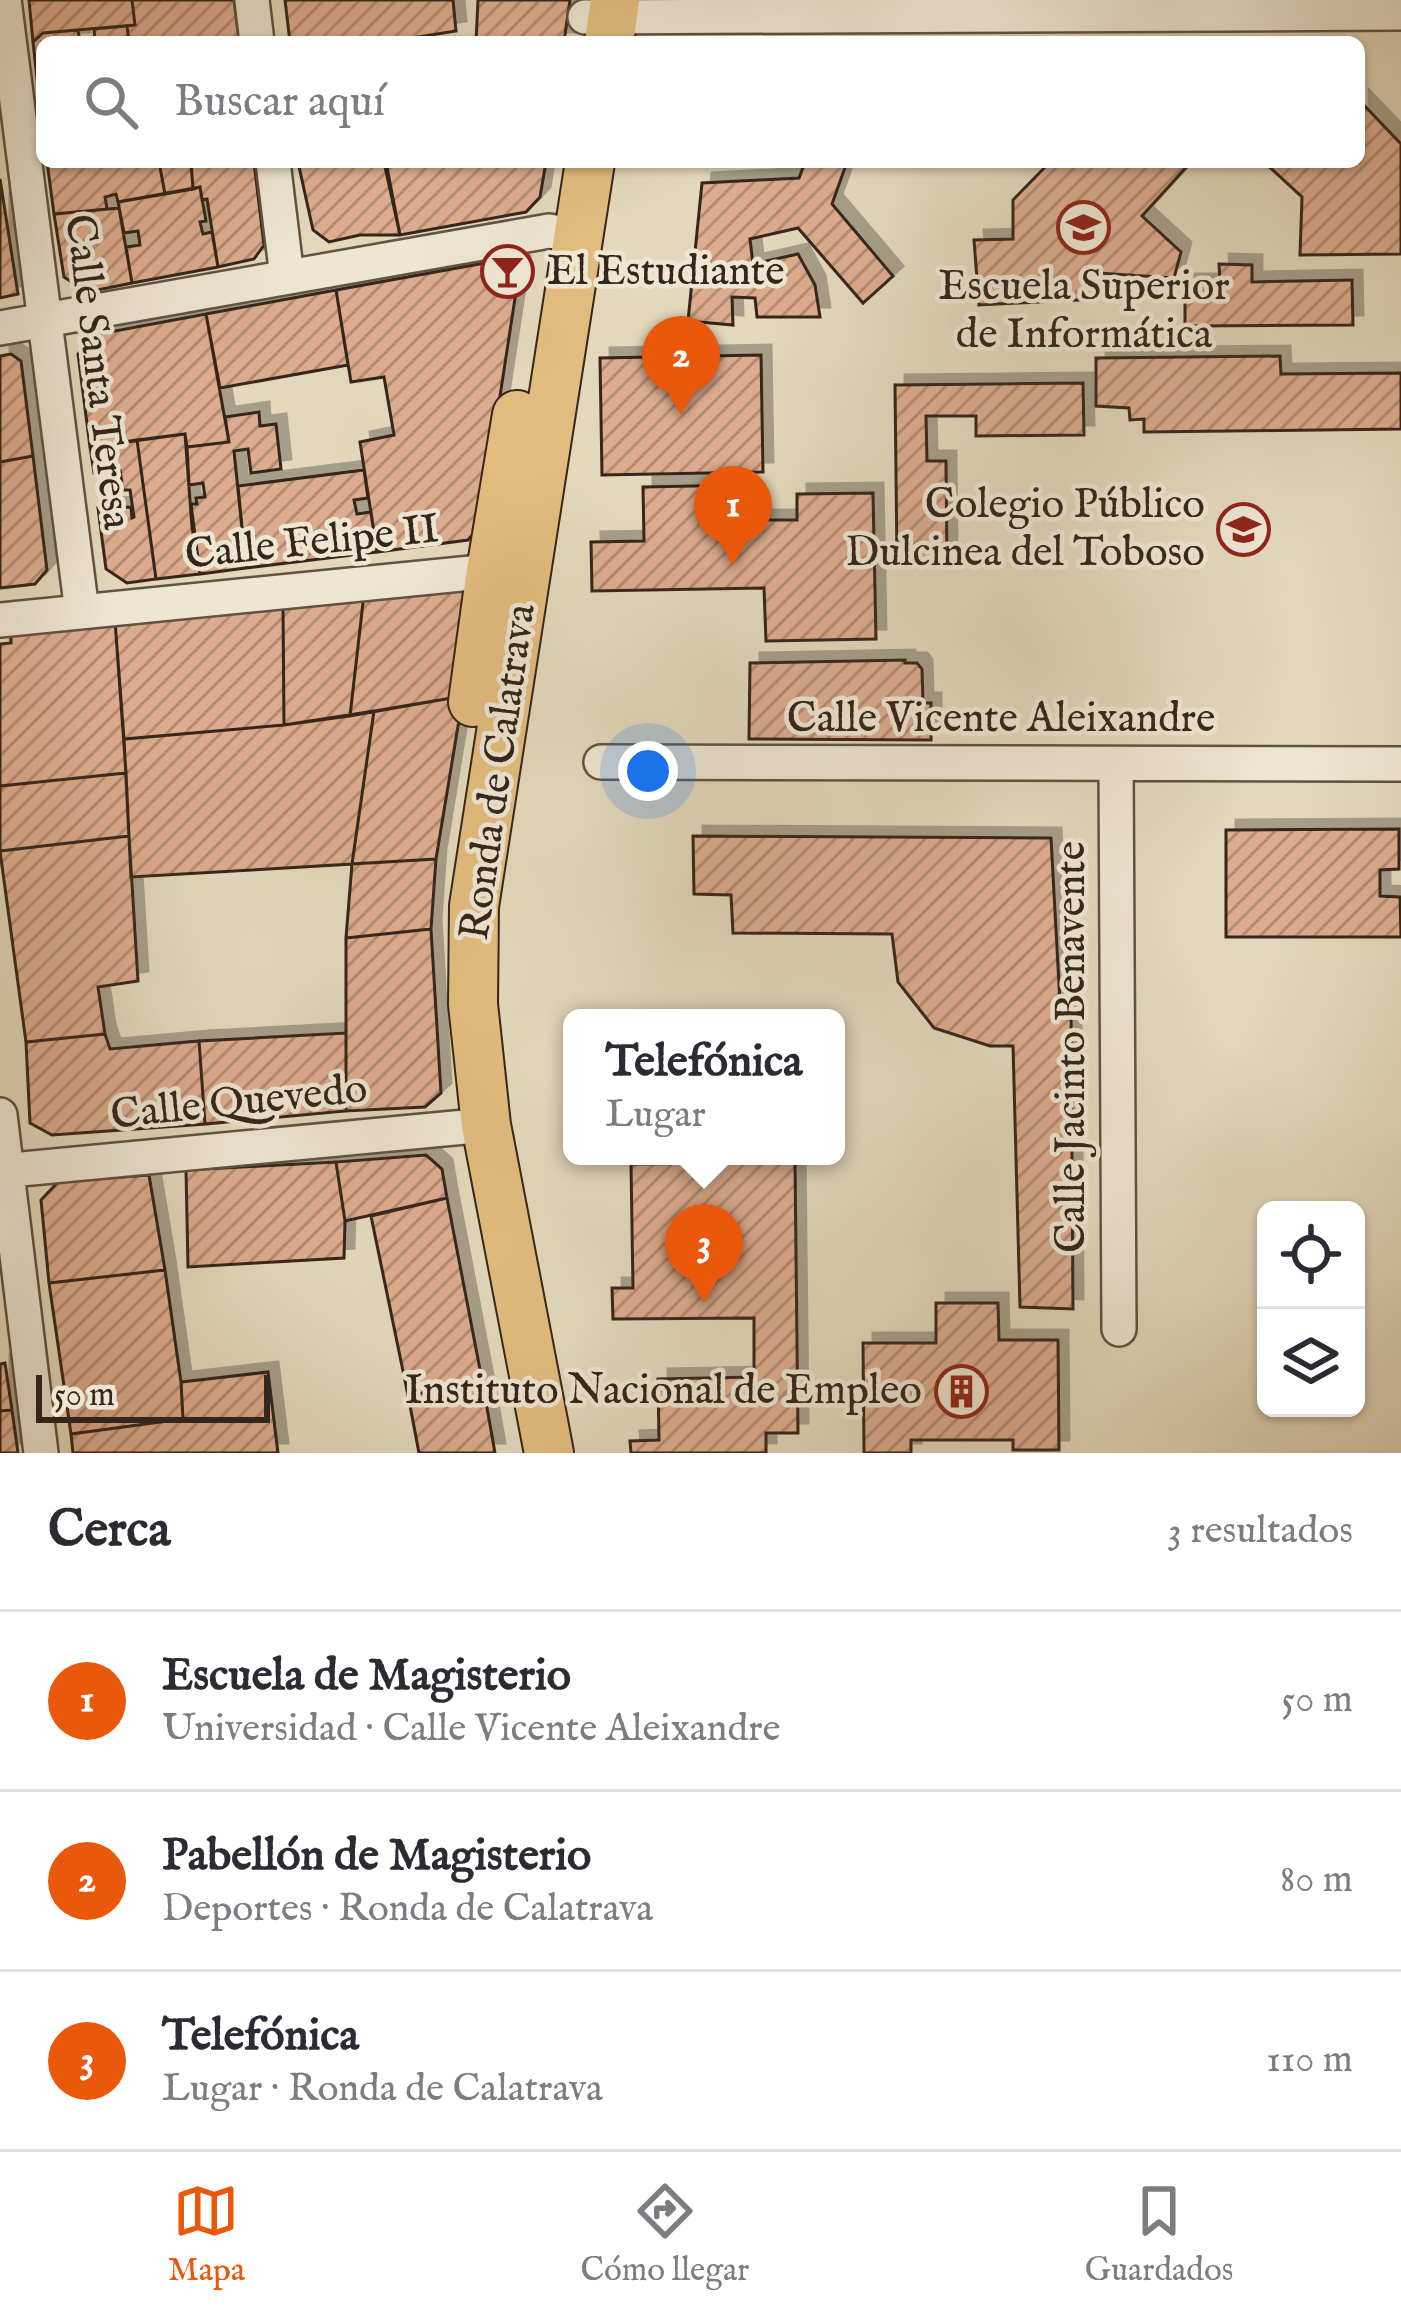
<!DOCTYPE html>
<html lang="es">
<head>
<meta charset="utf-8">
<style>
	body { margin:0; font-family:"IM FELL English",serif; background:#f7f7f7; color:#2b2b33 }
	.controls { position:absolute; right:36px; bottom:36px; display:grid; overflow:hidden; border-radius:18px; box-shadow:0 3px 9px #0004 }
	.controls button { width:108px; height:108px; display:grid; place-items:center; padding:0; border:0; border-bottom:3px solid #e1e1e2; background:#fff; color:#2b2b33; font:60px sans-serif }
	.scale { position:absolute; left:36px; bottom:30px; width:234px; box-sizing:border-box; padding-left:12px; border:6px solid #36251a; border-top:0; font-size:33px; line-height:42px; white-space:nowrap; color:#36251a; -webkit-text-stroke:9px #ede6d3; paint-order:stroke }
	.you { position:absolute; left:648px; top:771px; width:42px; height:42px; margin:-30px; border:9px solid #fff; border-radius:50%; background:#1a73e8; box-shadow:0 0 0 18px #1a73e833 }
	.badge { display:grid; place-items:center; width:78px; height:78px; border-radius:50%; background:#ea580c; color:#fff; font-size:39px; font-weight:700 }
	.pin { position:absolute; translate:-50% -99px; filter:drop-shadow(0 3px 6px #0008) }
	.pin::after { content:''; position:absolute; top:63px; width:42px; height:36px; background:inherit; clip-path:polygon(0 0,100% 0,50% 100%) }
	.popup { position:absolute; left:563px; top:1009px; width:282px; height:156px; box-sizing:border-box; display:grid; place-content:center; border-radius:18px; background:#fff; filter:drop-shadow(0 3px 9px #0005); font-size:39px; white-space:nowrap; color:#7c7c81 }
	.popup b { font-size:45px; color:#2b2b33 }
	.popup::after { content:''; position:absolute; left:50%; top:100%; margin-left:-24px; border:24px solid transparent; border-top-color:#fff }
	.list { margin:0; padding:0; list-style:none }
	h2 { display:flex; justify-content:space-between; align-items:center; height:156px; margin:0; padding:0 48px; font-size:51px }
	h2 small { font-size:39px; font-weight:400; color:#7c7c81 }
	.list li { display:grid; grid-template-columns:78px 1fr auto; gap:36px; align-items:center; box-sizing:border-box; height:180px; padding:0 48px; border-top:3px solid #e1e1e2 }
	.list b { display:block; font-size:45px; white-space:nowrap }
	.list p { margin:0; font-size:39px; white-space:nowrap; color:#7c7c81 }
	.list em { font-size:39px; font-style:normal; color:#7c7c81 }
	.icon { flex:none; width:66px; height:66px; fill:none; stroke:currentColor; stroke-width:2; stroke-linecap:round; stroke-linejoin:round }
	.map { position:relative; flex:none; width:1401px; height:1453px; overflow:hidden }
	.search { position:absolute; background:#fff; box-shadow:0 3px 9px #0004; left:36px; right:36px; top:36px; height:132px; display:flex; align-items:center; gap:30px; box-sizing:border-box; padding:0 42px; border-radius:18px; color:#7c7c81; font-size:45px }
	.sheet { height:696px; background:#fff }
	nav { display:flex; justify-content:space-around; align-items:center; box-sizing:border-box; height:168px; border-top:3px solid #e1e1e2; background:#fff; font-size:33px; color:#7c7c81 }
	nav a { display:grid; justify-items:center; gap:6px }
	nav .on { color:#ea580c }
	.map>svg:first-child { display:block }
	.building { fill:url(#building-hatch); stroke:#36251a; stroke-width:3; filter:url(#shadow) }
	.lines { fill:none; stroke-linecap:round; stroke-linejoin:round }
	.minor-casing { stroke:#615242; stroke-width:38 }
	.highway-casing { stroke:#36251a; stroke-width:52 }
	.minor { stroke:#ede6d3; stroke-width:33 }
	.highway { stroke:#e2bc7e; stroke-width:48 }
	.labels { text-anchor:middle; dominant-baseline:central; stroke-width:9; stroke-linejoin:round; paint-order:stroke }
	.poi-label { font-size:42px; fill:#36251a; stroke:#ede6d3; text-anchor:end }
	.street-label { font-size:42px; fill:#36251a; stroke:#ede6d3 }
</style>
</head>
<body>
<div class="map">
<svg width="1401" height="1453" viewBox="0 0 1401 1453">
	<defs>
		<pattern id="building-hatch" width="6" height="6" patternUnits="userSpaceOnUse" patternTransform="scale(3)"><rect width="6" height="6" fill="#ddac8e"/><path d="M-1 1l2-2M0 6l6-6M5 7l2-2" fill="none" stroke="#b48c73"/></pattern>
		<filter id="shadow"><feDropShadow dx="10" dy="-10" stdDeviation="0" flood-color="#0004"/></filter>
	</defs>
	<rect width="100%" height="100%" fill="#e3d8bc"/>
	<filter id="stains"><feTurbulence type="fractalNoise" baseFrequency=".00167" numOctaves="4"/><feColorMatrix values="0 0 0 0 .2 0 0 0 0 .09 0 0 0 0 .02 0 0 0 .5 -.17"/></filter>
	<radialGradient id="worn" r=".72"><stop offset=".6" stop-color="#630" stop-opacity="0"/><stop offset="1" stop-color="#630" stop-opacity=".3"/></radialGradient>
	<path class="building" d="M29,0H132L135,25L43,33L33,42Z
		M132,0H234L239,40L129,42L127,26L135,25Z
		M285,0H453L456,31L387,42H290Z
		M478,0H570L564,42H476Z
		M127,26L129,42H86L95,41L94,29Z
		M78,30L80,42H42V103L39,96L33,42L43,33Z
		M1359,100L1401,144V254L1300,255L1302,197L1264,162H1359Z
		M47,162H159L165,194L118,202L116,194L105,197L107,209L54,214Z
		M159,162H191L193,189L165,194Z
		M191,162H254L264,245L254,259L218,267L207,199L202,200L200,187L193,189Z
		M298,162H384L400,235H360L329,242L313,230Z
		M386,162H546L540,197L526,212L400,235Z
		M805,162H847L832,204L893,276L863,303L798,228L750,239L753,264L798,254L815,285L820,317H757L755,298L732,297L733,325L688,321L702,183L799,178Z
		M1050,162H1191L1142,216L1181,252L1174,278L1099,273L1097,299L979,305L974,240L1013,239V200Z
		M0,179L18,294L0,298Z
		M200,187L206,221L200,222L203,234L212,232L218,267L132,283L126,247L140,245L138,231L124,233L118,202Z
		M119,208L132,283L88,292L64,277L54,214Z
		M512,258L520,266L480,526L468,540L377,552L360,442L394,435L384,377L351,382L336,290Z
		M1219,264L1252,265V282L1352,280L1353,325L1185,326V284H1220Z
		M336,290L348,365L220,388L206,314Z
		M206,314L229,442L187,447L185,434L90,447L78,354L93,335Z
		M11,354L21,361L33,456L0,462V356Z
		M761,355L763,472L602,475L600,358Z
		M1280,356L1281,374L1401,373V429L1144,432V419L1130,420L1129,408L1096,406V358Z
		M1083,383L1084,435L976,436V416H926L927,461H946L947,563H897L895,385Z
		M259,412L260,426L276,424L281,469L251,473L248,449L234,451L246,568L200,574L191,504H197L196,498L205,497L203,483L189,485L187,447L229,442L225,417Z
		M185,434L192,527L200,574L156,579L137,440Z
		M137,440L156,579L127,583L106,569L98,508L131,507L132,518L134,517L130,490H123L120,470L94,473L90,447Z
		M33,456L47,570L35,584L0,588V462Z
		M364,470L368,498L354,500L357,514L371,512L377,552L246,568L238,486Z
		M742,485L743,520H797V494L873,493L876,639L766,641L764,588L592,591L591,542L644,541L643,487Z
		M463,582L476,597L463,696L350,716L364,594Z
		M364,594L350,716L284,725L283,607Z
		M283,607L284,725L124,739L115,621Z
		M115,621L126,773L0,786V644L11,643V636Z
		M905,660V663H917L922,669L923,703H931V740L749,739L750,663Z
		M463,696L436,859L352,864L374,711Z
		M374,711L352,864L131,877L124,739L284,725Z
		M126,773L129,836L0,851V786Z
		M1399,829V869L1380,870V896L1400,897L1401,937H1226V830Z
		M129,836L138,981L98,987L105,1034L26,1042L0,851Z
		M693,836L1051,838L1060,1003L1071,1005L1073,1309L1020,1307L1013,1046H990L934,1028L898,982L892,934L733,933L731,895L694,894Z
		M436,859L431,929L346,938L352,864Z
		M431,929L441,1093L425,1107L346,1111V938Z
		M346,1033V1111L205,1124L199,1041Z
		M105,1034L110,1049L199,1041L205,1124L52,1135L30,1123L26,1042Z
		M426,1155L442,1169L447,1198L345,1221L336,1162Z
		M336,1162L345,1221L344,1258L188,1267L186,1170Z
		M795,1162L798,1433H766V1453H631L630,1441L659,1440L658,1379L754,1377V1318L613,1319L612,1288H633L631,1164Z
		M149,1175L165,1270L49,1283L41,1200L58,1182Z
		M447,1198L483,1385L408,1395L371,1216Z
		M165,1270L181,1382L183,1419L71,1434L49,1283Z
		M936,1303H998L999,1340H1058L1059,1450H1013V1440H911V1453H864L863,1343H936Z
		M5,1363L12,1410L0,1411V1364Z
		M268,1372L278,1453H73L71,1434L183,1419L181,1382Z
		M483,1385L495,1453H419L408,1395Z
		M12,1410L18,1453H0V1411Z"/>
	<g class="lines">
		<defs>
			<path id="minor" d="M4,0L82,612
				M252,0L257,42
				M585,17L1401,13
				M273,162L287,277
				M0,328L549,231L578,236
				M0,620L491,571
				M601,762L1401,764
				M1116,765L1119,1329
				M0,1115L41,1453
				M0,1171L486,1125"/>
			<path id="highway" d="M609,42L615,0
				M473,702L491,571L517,415
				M549,1453L486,1125L473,1004L474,906L590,162"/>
		</defs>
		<use href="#minor" class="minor-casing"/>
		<use href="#highway" class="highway-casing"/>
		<use href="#minor" class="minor"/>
		<use href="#highway" class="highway"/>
	</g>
	<defs>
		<symbol id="university-ring" viewBox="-11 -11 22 22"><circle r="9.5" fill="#ede6d3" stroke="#8f2418" stroke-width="1.5"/><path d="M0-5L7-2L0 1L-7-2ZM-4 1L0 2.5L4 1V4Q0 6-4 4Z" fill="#8f2418"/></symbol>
		<symbol id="bar-ring" viewBox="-11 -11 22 22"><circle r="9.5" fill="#ede6d3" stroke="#8f2418" stroke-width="1.5"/><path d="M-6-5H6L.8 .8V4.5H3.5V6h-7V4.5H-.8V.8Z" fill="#8f2418"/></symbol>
		<symbol id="school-ring" viewBox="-11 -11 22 22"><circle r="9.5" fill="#ede6d3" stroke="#8f2418" stroke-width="1.5"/><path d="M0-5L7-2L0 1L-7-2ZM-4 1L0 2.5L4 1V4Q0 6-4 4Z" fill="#8f2418"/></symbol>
		<symbol id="building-ring" viewBox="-11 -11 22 22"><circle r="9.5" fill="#ede6d3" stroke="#8f2418" stroke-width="1.5"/><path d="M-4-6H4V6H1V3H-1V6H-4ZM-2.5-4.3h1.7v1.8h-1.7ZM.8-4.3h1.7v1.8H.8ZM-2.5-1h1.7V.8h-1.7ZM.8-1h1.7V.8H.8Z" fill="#8f2418"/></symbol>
	</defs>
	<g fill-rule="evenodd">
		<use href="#university-ring" x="1054" y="198" width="59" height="59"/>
		<use href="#bar-ring" x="478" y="242" width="59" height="59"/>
		<use href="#school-ring" x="1214" y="500" width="59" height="59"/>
		<use href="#building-ring" x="932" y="1362" width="59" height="59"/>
	</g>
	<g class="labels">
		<g class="poi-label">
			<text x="547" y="272" text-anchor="start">El Estudiante</text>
			<text x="1084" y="287" text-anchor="middle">Escuela Superior<tspan x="1084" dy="48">de Informática</tspan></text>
			<text x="1205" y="505">Colegio Público<tspan x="1205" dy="48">Dulcinea del Toboso</tspan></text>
			<text x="922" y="1391">Instituto Nacional de Empleo</text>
		</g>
		<g class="street-label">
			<text transform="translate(97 372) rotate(83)">Calle Santa Teresa</text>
			<text transform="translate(312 543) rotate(-6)">Calle Felipe II</text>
			<text x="1001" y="719">Calle Vicente Aleixandre</text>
			<text transform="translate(499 772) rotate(-82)">Ronda de Calatrava</text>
			<text transform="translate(1072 1047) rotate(-90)">Calle Jacinto Benavente</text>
			<text transform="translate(239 1103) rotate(-6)">Calle Quevedo</text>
		</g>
	</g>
	<rect width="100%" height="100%" filter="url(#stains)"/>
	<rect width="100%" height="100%" fill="url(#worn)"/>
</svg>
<div class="controls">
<button><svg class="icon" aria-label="locate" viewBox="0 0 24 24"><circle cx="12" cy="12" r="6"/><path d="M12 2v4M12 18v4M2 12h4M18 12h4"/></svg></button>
<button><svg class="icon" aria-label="layers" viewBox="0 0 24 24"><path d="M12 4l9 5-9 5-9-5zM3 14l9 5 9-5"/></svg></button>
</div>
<div class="scale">50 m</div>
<div class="you"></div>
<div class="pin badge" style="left:733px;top:565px">1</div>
<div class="pin badge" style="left:681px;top:415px">2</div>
<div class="pin badge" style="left:704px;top:1303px">3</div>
<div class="popup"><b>Telefónica</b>Lugar</div>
<div class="search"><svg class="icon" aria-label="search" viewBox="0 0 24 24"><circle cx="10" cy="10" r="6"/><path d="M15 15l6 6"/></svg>Buscar aquí</div>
</div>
<section class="sheet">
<h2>Cerca<small>3 resultados</small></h2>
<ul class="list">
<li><span class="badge">1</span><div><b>Escuela de Magisterio</b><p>Universidad · Calle Vicente Aleixandre</p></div><em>50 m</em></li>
<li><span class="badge">2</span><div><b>Pabellón de Magisterio</b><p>Deportes · Ronda de Calatrava</p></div><em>80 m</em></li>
<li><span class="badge">3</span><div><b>Telefónica</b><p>Lugar · Ronda de Calatrava</p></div><em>110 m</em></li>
</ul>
</section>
<nav>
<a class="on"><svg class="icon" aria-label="map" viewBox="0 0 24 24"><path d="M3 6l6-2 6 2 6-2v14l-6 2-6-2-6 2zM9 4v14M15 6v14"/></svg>Mapa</a>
<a><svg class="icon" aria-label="directions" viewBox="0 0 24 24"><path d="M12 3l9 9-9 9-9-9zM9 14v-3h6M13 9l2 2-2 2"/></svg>Cómo llegar</a>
<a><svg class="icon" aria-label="saved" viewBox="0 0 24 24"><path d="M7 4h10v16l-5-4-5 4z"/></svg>Guardados</a>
</nav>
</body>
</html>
